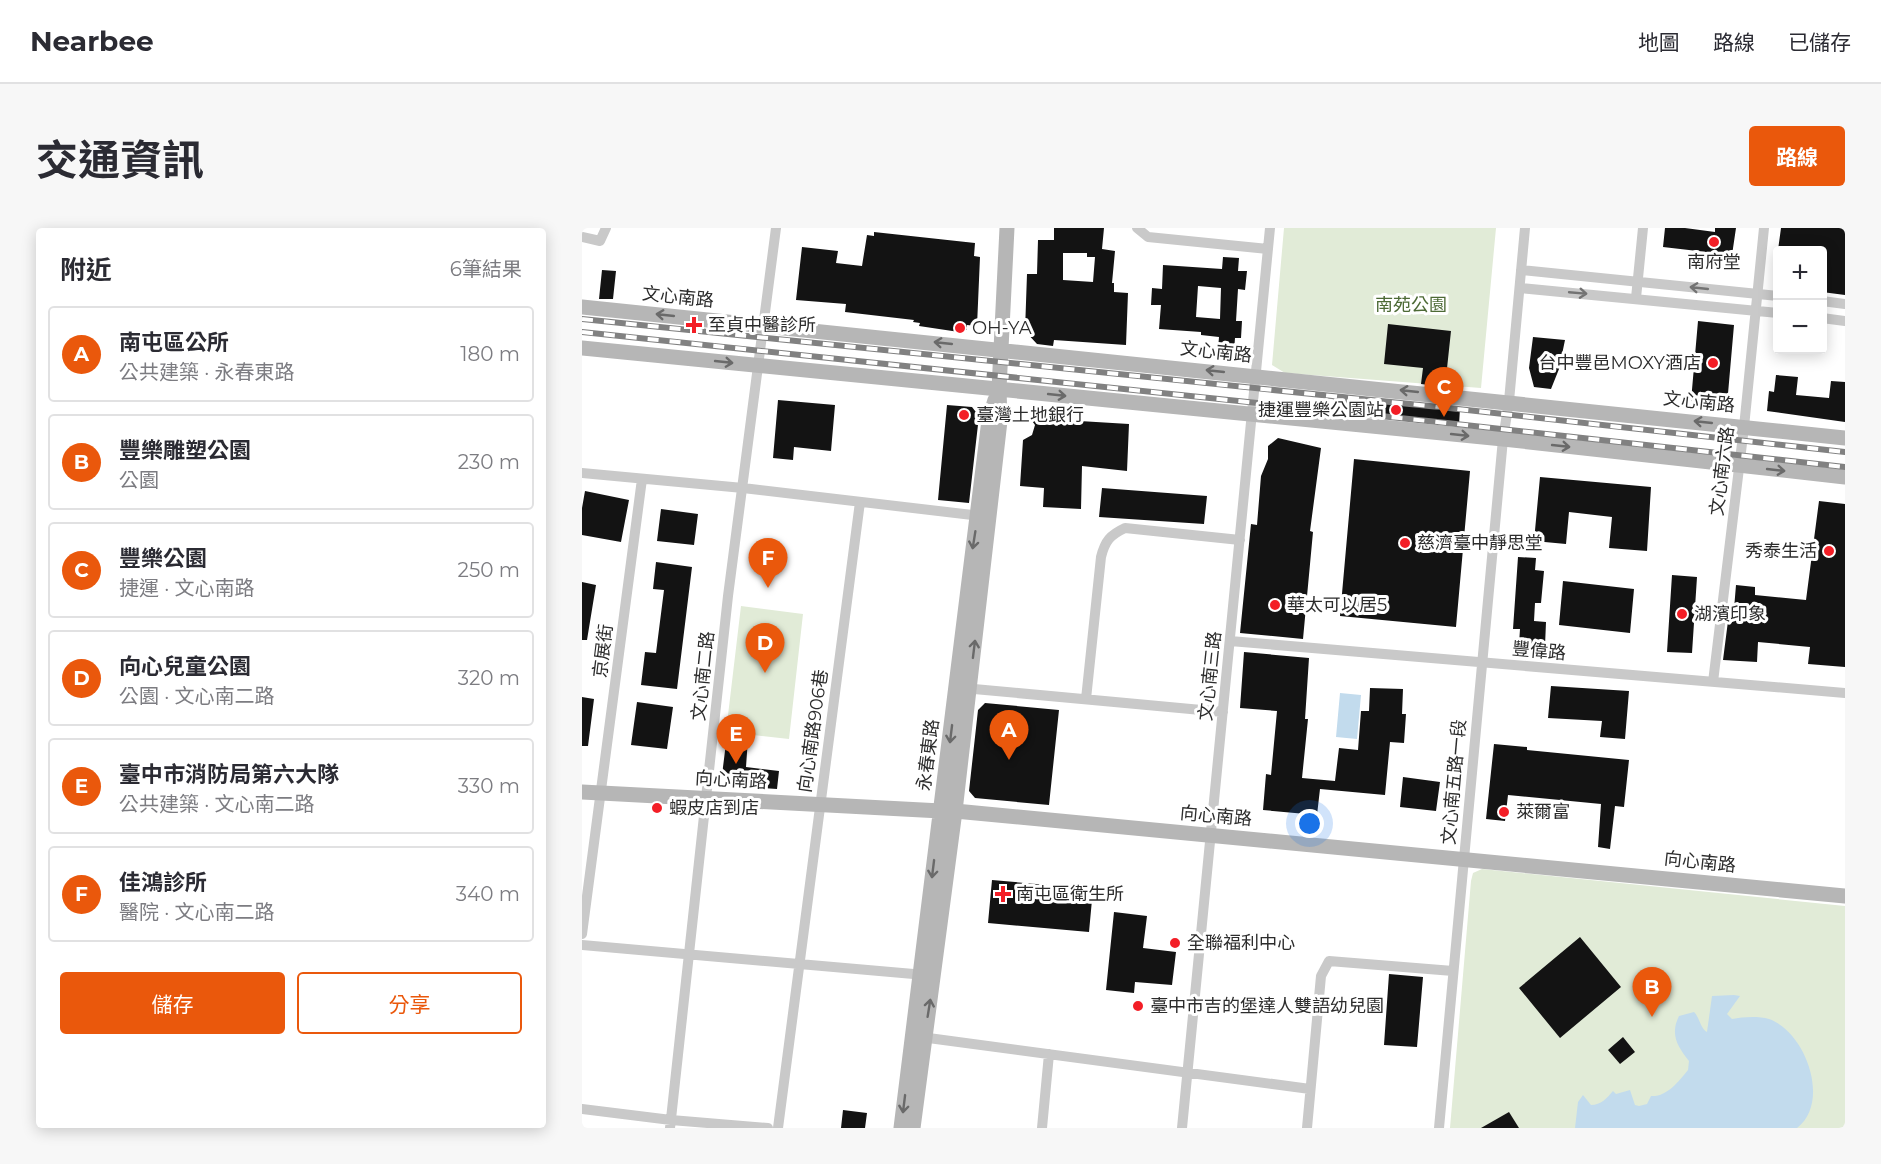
<!DOCTYPE html>
<html lang="zh-TW">
<head>
<meta charset="utf-8">
<style>
	body { margin:0; font-family:Montserrat,"Noto Sans TC",sans-serif; background:#f7f7f7; color:#2b2b33 }
	.controls { position:absolute; right:18px; top:18px; display:grid; overflow:hidden; border-radius:6px; box-shadow:0 3px 15px #0003 }
	.controls button { width:54px; height:54px; display:grid; place-items:center; padding:0; border:0; border-bottom:2px solid #e1e1e2; background:#fff; color:#2b2b33; font:30px sans-serif }
	.you { position:absolute; left:728px; top:596px; width:21px; height:21px; margin:-15px; border:4px solid #fff; border-radius:50%; background:#1a73e8; box-shadow:0 0 0 9px #1a73e833 }
	.badge { display:grid; place-items:center; width:39px; height:39px; border-radius:50%; background:#ea580c; color:#fff; font-size:20px; font-weight:700 }
	.pin { position:absolute; translate:-50% -50px; filter:drop-shadow(0 2px 3px #0008) }
	.pin::after { content:''; position:absolute; top:32px; width:21px; height:18px; background:inherit; clip-path:polygon(0 0,100% 0,50% 100%) }
	.list { margin:0; padding:0; list-style:none }
	h2 { display:flex; justify-content:space-between; align-items:center; height:78px; margin:0; padding:0 24px; font-size:26px }
	h2 small { font-size:20px; font-weight:400; color:#7c7c81 }
	.list li { display:grid; grid-template-columns:39px 1fr auto; gap:18px; align-items:center; box-sizing:border-box; height:96px; margin:0 12px 12px; padding:0 12px; border:2px solid #e1e1e2; border-radius:6px }
	.list b { display:block; font-size:22px; white-space:nowrap }
	.list p { margin:0; font-size:20px; white-space:nowrap; color:#7c7c81 }
	.list em { font-size:20px; font-style:normal; color:#7c7c81 }
	.actions { display:flex; gap:12px; padding:18px 24px }
	.actions a { flex:1; padding:14px 0; border:2px solid #ea580c; border-radius:6px; text-align:center; font-size:21px; color:#ea580c }
	.actions .main { background:#ea580c; color:#fff }
	.map { position:relative; flex:none; width:1263px; height:900px; overflow:hidden; border-radius:6px }
	header { display:flex; align-items:center; gap:36px; box-sizing:border-box; height:84px; padding:0 30px; background:#fff; border-bottom:2px solid #e1e1e2 }
	header strong { font-size:28px }
	nav { display:flex; gap:33px; margin-inline-start:auto; font-size:21px }
	.intro { display:flex; align-items:center; justify-content:space-between; box-sizing:border-box; height:144px; padding:0 36px }
	h1 { margin:0; font-size:42px }
	.button { padding:15px 27px; border-radius:6px; background:#ea580c; color:#fff; font-size:21px; font-weight:700 }
	main { display:flex; gap:36px; padding:0 36px }
	aside { flex:1; background:#fff; border-radius:6px; box-shadow:0 3px 15px #0003 }
	.map>svg:first-child { display:block }
	.green { fill:#e1ebd7 }
	.water { fill:#c2dbed }
	.building { fill:#131313; fill-rule:evenodd }
	.lines { fill:none; stroke-linecap:round; stroke-linejoin:round }
	.street { stroke:#c9c9c9; stroke-width:10 }
	.secondary { stroke:#b6b6b6; stroke-width:15 }
	.rail-casing { stroke:#818181; stroke-width:6 }
	.rail { stroke:#fff; stroke-width:4; stroke-dasharray:11; stroke-linecap:butt }
	.oneway { stroke:#737373 }
	.oneway2 { stroke:#6a6a6a }
	.poi-dot { fill:#f31e26; stroke:#fff; stroke-width:2 }
	.labels { text-anchor:middle; dominant-baseline:central; stroke-width:6; stroke-linejoin:round; paint-order:stroke }
	.poi-label { font-size:18px; fill:#2c2c2c; stroke:#fff; text-anchor:start }
	.street-label { font-size:18px; fill:#2c2c2c; stroke:#fff }
	.park-label { font-size:18px; fill:#4d6a36; stroke:#fff }
</style>
</head>
<body>
<header>
<strong>Nearbee</strong>
<nav><a>地圖</a><a>路線</a><a>已儲存</a></nav>
</header>
<div class="intro"><h1>交通資訊</h1><a class="button">路線</a></div>
<main>
<aside>
<h2>附近<small>6筆結果</small></h2>
<ul class="list">
<li><span class="badge">A</span><div><b>南屯區公所</b><p>公共建築 · 永春東路</p></div><em>180 m</em></li>
<li><span class="badge">B</span><div><b>豐樂雕塑公園</b><p>公園</p></div><em>230 m</em></li>
<li><span class="badge">C</span><div><b>豐樂公園</b><p>捷運 · 文心南路</p></div><em>250 m</em></li>
<li><span class="badge">D</span><div><b>向心兒童公園</b><p>公園 · 文心南二路</p></div><em>320 m</em></li>
<li><span class="badge">E</span><div><b>臺中市消防局第六大隊</b><p>公共建築 · 文心南二路</p></div><em>330 m</em></li>
<li><span class="badge">F</span><div><b>佳鴻診所</b><p>醫院 · 文心南二路</p></div><em>340 m</em></li>
</ul>
<div class="actions"><a class="main">儲存</a><a>分享</a></div>
</aside>
<div class="map">
<svg width="1263" height="900" viewBox="0 0 1263 900">
	<rect width="100%" height="100%" fill="#fff"/>
	<path class="green" d="M702,0H914L899,160L703,145L690,137Z
		M159,378L221,386L207,511L144,504Z
		M900,641L1263,678V900H868L889,653L891,645Z"/>
	<path class="water" d="M758,465L779,467L775,511L754,509Z
		M1152,767L1158,768L1145,786L1150,791C1161,789 1176,788 1187,791C1224,804 1249,874 1215,900H993L996,874L1001,867L1009,877C1019,877 1025,870 1031,863L1034,866L1048,862L1053,877L1057,878L1065,876L1069,868C1085,869 1096,854 1106,842L1107,833C1095,818 1088,806 1097,788L1112,784C1118,790 1118,800 1125,804L1130,768Z"/>
	<path class="building" d="M472,0H522L520,21L533,23L530,55H532V64L546,65L544,117L472,112L471,118L455,116L443,103L445,46H455L456,12H472ZM481,25H505V29H513L511,54L481,52Z
		M1083,0H1103L1133,4V0H1154L1150,27L1081,19Z
		M1199,0H1263V67L1240,64V22H1196Z
		M292,4L393,15L392,28L398,29L395,98L385,97V102L377,101V104L337,98L338,95L331,94L332,92L263,84L264,76L214,72L220,19L256,23L254,35L280,38L285,7L292,8Z
		M641,29L657,30L656,43H665L663,62L656,61L654,93H660L659,110H653L652,123L636,121L637,109L619,107V104L577,101L579,77H569L570,60L580,61L581,37L640,41ZM616,58L639,60L638,91L614,89Z
		M20,42L34,43L31,71H17Z
		M1116,93L1152,97L1145,177L1109,173Z
		M806,96L869,103L863,159L839,156L841,140L802,136Z
		M951,109L983,112L977,141L969,161L952,159L947,140Z
		M1194,147L1216,149L1214,167L1247,170L1249,153L1263,154V194L1185,183L1187,163L1192,164Z
		M752,167L878,180L877,197L750,184Z
		M196,172L253,177L249,223L212,219L211,232L191,230Z
		M365,177L390,179L397,188L387,275L356,272Z
		M448,190L547,196L545,243L500,238L499,281L461,279L462,260L438,258L441,212L450,207L453,197Z
		M696,210L739,220L728,303L731,304L721,411L658,405L669,296L675,297L679,248L686,231V218Z
		M772,231L888,243L874,399L758,388Z
		M958,249L1069,259L1065,323L1027,320L1030,289L987,284L984,316L952,313Z
		M520,260L625,268L622,296L517,289Z
		M3,263L47,272L39,314L0,307V280Z
		M1237,273L1263,276V439L1226,436L1228,419L1176,414L1175,434L1141,432L1146,393H1151L1154,357L1173,359V367L1224,372Z
		M79,281L116,286L112,317L75,313Z
		M936,329L954,330L953,342L962,343L959,375H953L952,393L964,394L963,418L937,416L938,401H931Z
		M74,334L110,339L95,461L59,457L63,424L74,425L82,362L71,361Z
		M1090,347L1115,349L1110,425L1085,424Z
		M981,353L1052,361L1048,405L977,397Z
		M0,354L14,357L5,412H0Z
		M662,424L727,430L723,491H726L720,550L753,553L757,520L776,522L779,483H787L788,460L821,461L820,486H824L822,515L808,514L803,567L738,561L735,587L681,582L684,546L689,547L695,483L658,480Z
		M969,458L1047,463L1043,511L1018,509L1020,493L966,490Z
		M0,469L12,471L6,518H0Z
		M55,474L91,479L85,521L49,517Z
		M403,475L477,482L467,577L393,570L387,563L396,482Z
		M145,507L166,510L164,539L197,543L195,561L149,558L140,547Z
		M912,516L945,519V522L1047,532L1042,579L1033,578L1028,621L1016,619L1019,576L926,567L923,593L904,591Z
		M821,549L858,554L854,583L818,579Z
		M410,652L511,661L507,704L406,695Z
		M532,684L565,688L561,720L594,724L590,757L553,754L552,765L524,762Z
		M998,709L1039,759L978,810L937,760Z
		M807,746L841,749L835,819L802,817Z
		M1041,809L1053,824L1038,836L1026,822Z
		M261,882L285,885L283,900H259Z
		M927,884L937,900H899Z"/>
	<g class="lines">
		<path class="street" d="M555,0L566,9L686,21
			M0,9L18,13L24,0
			M939,42L1196,68
			M938,60L1196,85
			M1054,70L1061,0
			M1240,73L1263,76
			M1240,90L1263,93
			M0,245L161,260L399,288
			M648,413L1263,465
			M1131,454L1162,199L1182,0
			M381,460L641,484
			M504,471L519,329C523,313 528,307 543,300L658,312
			M0,706L60,251
			M0,717L343,747
			M339,809L728,861
			M0,881L89,892L186,900
			M88,900L146,368L194,0
			M196,900L278,274
			M460,900L467,826
			M600,900L688,0
			M725,900L739,748L747,733L871,743
			M857,900L921,211L927,173L943,0"/>
		<path class="secondary" d="M0,79L1263,210
			M0,120L921,211L1263,249
			M0,564L359,583
			M373,583L1263,668
			M319,900L407,192L413,172
			M331,900L373,583L418,193L417,161L425,0"/>
		<defs>
			<path id="rail" d="M0,91L867,180L1263,224
				M0,104L865,195L1263,239"/>
		</defs>
		<use href="#rail" class="rail-casing"/>
		<use href="#rail" class="rail"/>
	</g>
	<defs><path id="oneway-shaft" d="M-6 0H5M1.5-3L5.5 0L1.5 3" fill="none" stroke-width="1.6" stroke-linecap="round" stroke-linejoin="round" transform="scale(1.5)"/></defs>
	<g class="oneway">
		<use href="#oneway-shaft" transform="translate(1117 60) rotate(-174)"/>
		<use href="#oneway-shaft" transform="translate(996 65) rotate(5)"/>
	</g>
	<g class="oneway2">
		<use href="#oneway-shaft" transform="translate(83 87) rotate(-174)"/>
		<use href="#oneway-shaft" transform="translate(361 115) rotate(-174)"/>
		<use href="#oneway-shaft" transform="translate(142 134) rotate(6)"/>
		<use href="#oneway-shaft" transform="translate(633 143) rotate(-174)"/>
		<use href="#oneway-shaft" transform="translate(827 163) rotate(-174)"/>
		<use href="#oneway-shaft" transform="translate(475 167) rotate(6)"/>
		<use href="#oneway-shaft" transform="translate(1121 194) rotate(-174)"/>
		<use href="#oneway-shaft" transform="translate(878 207) rotate(6)"/>
		<use href="#oneway-shaft" transform="translate(979 218) rotate(6)"/>
		<use href="#oneway-shaft" transform="translate(1194 242) rotate(6)"/>
		<use href="#oneway-shaft" transform="translate(392 312) rotate(99)"/>
		<use href="#oneway-shaft" transform="translate(392 421) rotate(-83)"/>
		<use href="#oneway-shaft" transform="translate(369 506) rotate(97)"/>
		<use href="#oneway-shaft" transform="translate(351 641) rotate(97)"/>
		<use href="#oneway-shaft" transform="translate(347 780) rotate(-81)"/>
		<use href="#oneway-shaft" transform="translate(322 876) rotate(97)"/>
	</g>
	<g class="poi-dot">
		<circle cx="1132" cy="14" r="6"/>
		<path d="M109 88h6v6h6v6h-6v6h-6v-6h-6v-6h6z"/>
		<circle cx="378" cy="100" r="6"/>
		<circle cx="1131" cy="135" r="6"/>
		<circle cx="814" cy="182" r="6"/>
		<circle cx="382" cy="187" r="6"/>
		<circle cx="823" cy="315" r="6"/>
		<circle cx="1247" cy="323" r="6"/>
		<circle cx="693" cy="377" r="6"/>
		<circle cx="1100" cy="386" r="6"/>
		<circle cx="75" cy="580" r="6"/>
		<circle cx="922" cy="584" r="6"/>
		<path d="M418 657h6v6h6v6h-6v6h-6v-6h-6v-6h6z"/>
		<circle cx="593" cy="715" r="6"/>
		<circle cx="556" cy="778" r="6"/>
	</g>
	<g class="labels">
		<g class="poi-label">
			<text x="1132" y="34" text-anchor="middle">南府堂</text>
			<text x="126" y="97">至貞中醫診所</text>
			<text x="390" y="100">OH-YA</text>
			<text x="1119" y="135" text-anchor="end">台中豐邑MOXY酒店</text>
			<text x="802" y="182" text-anchor="end">捷運豐樂公園站</text>
			<text x="394" y="187">臺灣土地銀行</text>
			<text x="835" y="315">慈濟臺中靜思堂</text>
			<text x="1235" y="323" text-anchor="end">秀泰生活</text>
			<text x="705" y="377">華太可以居5</text>
			<text x="1112" y="386">湖濱印象</text>
			<text x="87" y="580">蝦皮店到店</text>
			<text x="934" y="584">萊爾富</text>
			<text x="434" y="666">南屯區衛生所</text>
			<text x="605" y="715">全聯福利中心</text>
			<text x="568" y="778">臺中市吉的堡達人雙語幼兒園</text>
		</g>
		<g class="street-label">
			<text transform="translate(96 69) rotate(6)">文心南路</text>
			<text transform="translate(634 124) rotate(6)">文心南路</text>
			<text transform="translate(1117 174) rotate(6)">文心南路</text>
			<text transform="translate(1140 243) rotate(-83)">文心南六路</text>
			<text transform="translate(21 423) rotate(-83)">京展街</text>
			<text transform="translate(957 423) rotate(5)">豐偉路</text>
			<text transform="translate(121 448) rotate(-84)">文心南二路</text>
			<text transform="translate(628 448) rotate(-84)">文心南三路</text>
			<text transform="translate(231 503) rotate(-82)">向心南路906巷</text>
			<text transform="translate(346 527) rotate(-83)">永春東路</text>
			<text transform="translate(149 552) rotate(3)">向心南路</text>
			<text transform="translate(872 554) rotate(-85)">文心南五路一段</text>
			<text transform="translate(634 588) rotate(5)">向心南路</text>
			<text transform="translate(1118 634) rotate(6)">向心南路</text>
		</g>
		<g class="park-label">
			<text x="829" y="77">南苑公園</text>
		</g>
	</g>
</svg>
<div class="controls">
<button>+</button>
<button>−</button>
</div>
<div class="you"></div>
<div class="pin badge" style="left:427px;top:532px">A</div>
<div class="pin badge" style="left:1070px;top:789px">B</div>
<div class="pin badge" style="left:862px;top:189px">C</div>
<div class="pin badge" style="left:183px;top:445px">D</div>
<div class="pin badge" style="left:154px;top:536px">E</div>
<div class="pin badge" style="left:186px;top:360px">F</div>
</div>
</main>
</body>
</html>
